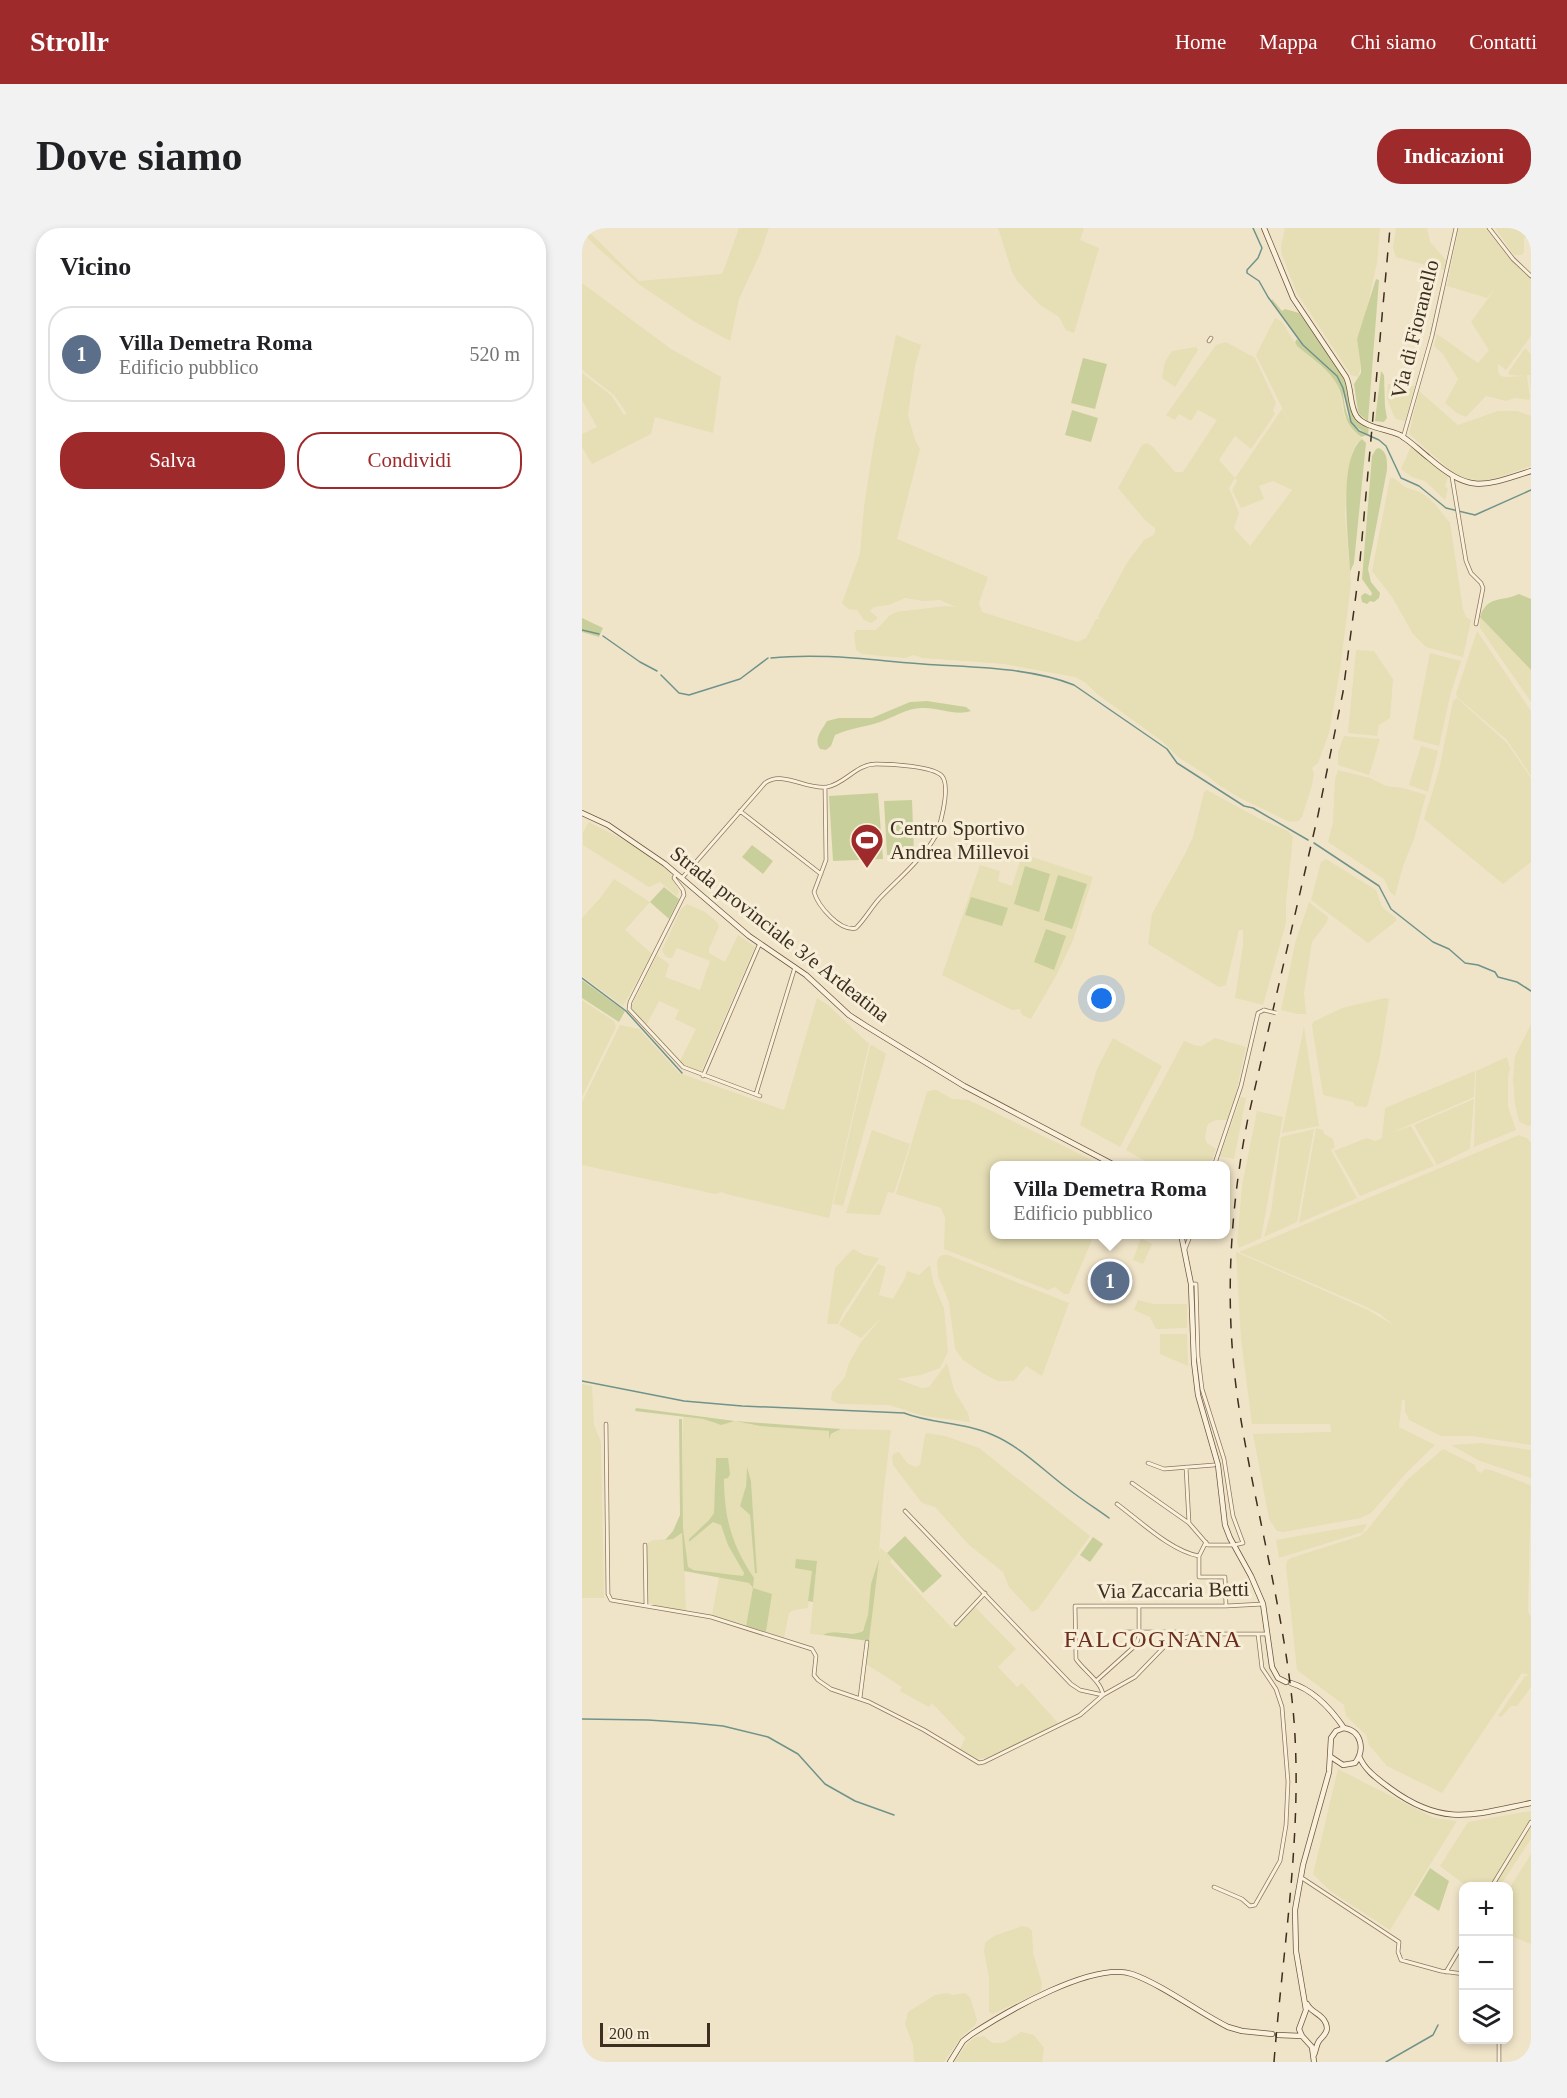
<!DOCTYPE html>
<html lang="it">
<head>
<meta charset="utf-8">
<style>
	body { margin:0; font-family:"Times New Roman",serif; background:#f2f2f2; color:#202124 }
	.controls { position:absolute; right:18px; bottom:18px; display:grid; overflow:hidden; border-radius:12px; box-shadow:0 3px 9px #0003 }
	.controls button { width:54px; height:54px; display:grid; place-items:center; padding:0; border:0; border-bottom:2px solid #e0e0e0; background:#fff; color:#202124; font:30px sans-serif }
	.scale { position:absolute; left:18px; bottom:15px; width:110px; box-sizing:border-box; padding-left:6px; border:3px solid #3d2e20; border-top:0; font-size:16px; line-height:21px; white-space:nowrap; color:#3d2e20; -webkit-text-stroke:4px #f7eed8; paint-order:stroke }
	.you { position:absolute; left:520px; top:771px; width:21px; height:21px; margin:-15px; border:4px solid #fff; border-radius:50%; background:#1a73e8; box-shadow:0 0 0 9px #1a73e833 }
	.badge { display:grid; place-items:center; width:39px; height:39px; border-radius:50%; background:#9e2a2b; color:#fff; font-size:20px; font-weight:700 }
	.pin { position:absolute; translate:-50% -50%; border:3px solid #fff; box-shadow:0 2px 6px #0006 }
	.popup { position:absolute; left:408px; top:933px; width:240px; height:78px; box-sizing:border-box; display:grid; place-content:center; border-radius:12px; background:#fff; filter:drop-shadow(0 2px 4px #0005); font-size:20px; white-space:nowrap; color:#757577 }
	.popup b { font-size:22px; color:#202124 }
	.popup::after { content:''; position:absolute; left:50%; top:100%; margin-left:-12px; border:12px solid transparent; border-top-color:#fff }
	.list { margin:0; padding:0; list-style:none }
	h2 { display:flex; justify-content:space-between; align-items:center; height:78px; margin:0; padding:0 24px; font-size:26px }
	h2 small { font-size:20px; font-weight:400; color:#757577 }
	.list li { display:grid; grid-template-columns:39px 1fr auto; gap:18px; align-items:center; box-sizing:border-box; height:96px; margin:0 12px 12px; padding:0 12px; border:2px solid #e0e0e0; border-radius:24px }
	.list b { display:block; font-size:22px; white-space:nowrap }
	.list p { margin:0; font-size:20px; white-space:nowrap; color:#757577 }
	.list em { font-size:20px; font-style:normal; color:#757577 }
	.actions { display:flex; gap:12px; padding:18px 24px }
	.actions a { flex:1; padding:14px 0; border:2px solid #9e2a2b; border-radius:24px; text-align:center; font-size:21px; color:#9e2a2b }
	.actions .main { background:#9e2a2b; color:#fff }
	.icon { flex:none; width:33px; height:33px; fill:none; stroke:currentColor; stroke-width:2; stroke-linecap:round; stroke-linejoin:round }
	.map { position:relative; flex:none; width:949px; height:1834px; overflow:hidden; border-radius:24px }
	header { display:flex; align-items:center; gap:36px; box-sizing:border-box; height:84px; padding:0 30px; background:#9e2a2b; color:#fff }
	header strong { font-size:28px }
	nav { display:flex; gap:33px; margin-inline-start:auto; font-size:21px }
	.intro { display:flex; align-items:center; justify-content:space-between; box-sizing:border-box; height:144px; padding:0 36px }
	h1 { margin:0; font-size:42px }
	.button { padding:15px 27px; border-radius:24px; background:#9e2a2b; color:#fff; font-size:21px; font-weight:700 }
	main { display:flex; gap:36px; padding:0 36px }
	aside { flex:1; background:#fff; border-radius:24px; box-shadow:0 3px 9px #0003 }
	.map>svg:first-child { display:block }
	.farmland { fill:#e6deb5; fill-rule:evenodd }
	.green { fill:#c9cf9b }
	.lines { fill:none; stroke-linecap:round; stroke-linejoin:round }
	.stream { stroke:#6f938a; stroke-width:1.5 }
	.street-casing { stroke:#8d765c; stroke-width:4.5 }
	.secondary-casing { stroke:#6f573f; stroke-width:6 }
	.street { stroke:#faf1dc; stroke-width:3 }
	.secondary { stroke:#faf1dc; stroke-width:4.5 }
	.rail { stroke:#3d2e20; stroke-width:1.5; stroke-dasharray:10 10; stroke-linecap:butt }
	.street-bridge-casing { stroke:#8d765c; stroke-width:4.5; stroke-linecap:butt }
	.street-bridge { stroke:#faf1dc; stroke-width:3 }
	.labels { text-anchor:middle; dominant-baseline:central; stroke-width:6; stroke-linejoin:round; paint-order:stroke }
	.street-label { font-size:21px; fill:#3d2e20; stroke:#f7eed8 }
	.poi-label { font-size:21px; fill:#3d2e20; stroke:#f7eed8; text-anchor:start }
	.quarter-label { font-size:24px; letter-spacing:1.5px; fill:#6b2e1e; stroke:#f7eed8 }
</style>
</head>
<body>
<header>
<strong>Strollr</strong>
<nav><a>Home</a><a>Mappa</a><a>Chi siamo</a><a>Contatti</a></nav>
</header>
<div class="intro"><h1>Dove siamo</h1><a class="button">Indicazioni</a></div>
<main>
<aside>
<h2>Vicino<small></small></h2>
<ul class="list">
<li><span class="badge" style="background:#5c6f8a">1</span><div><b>Villa Demetra Roma</b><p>Edificio pubblico</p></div><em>520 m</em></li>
</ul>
<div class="actions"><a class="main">Salva</a><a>Condividi</a></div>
</aside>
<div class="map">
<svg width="949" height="1834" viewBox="0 0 949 1834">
	<rect width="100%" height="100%" fill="#f0e4c8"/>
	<path class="farmland" d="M0,0H3L57,53L139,46L141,44L157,0H187L178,26L157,71L148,113L113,94L58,57L16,20L0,4Z
		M416,0H502L498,12L517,20L492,105L484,102L477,89L458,77L436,54L430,44Z
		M703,0H798L795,35L782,93L775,111L779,139L776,149L769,147L715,65L700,27L699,19Z
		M814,0H845L848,14L864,32L862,42L814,29L811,20Z
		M877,0H903L932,35L949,50V108L924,142L916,136V144L919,148L923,149L942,148L928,147L926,145L943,120L949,126V166L948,147H945L948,170L947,172L933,170L924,173L904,168L884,189L875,185L863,175L876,151L861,126L852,118L855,106L896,135L907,122L889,94L917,55L905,70L865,58Z
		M913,0H949V9L942,10V24L940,27H932Z
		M0,55L89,121L139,149L131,205L73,189L69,206L10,236L0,219V206L15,199L0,172V145L30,168L42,187L45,186L32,167L0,142Z
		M693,90L700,94L715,118L746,144L755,155L758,164L762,188L772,203L780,211L775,215L770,224L764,263L763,287L769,355L758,442L747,505L736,535L730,540L732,546L730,557L720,589L716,593L708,594L658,570L638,558L626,548L596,529L581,514L515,466L504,455L493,449L422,436L341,430L331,427L323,430L280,426L274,422L272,405L275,402H294L307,388L314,384L364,378L374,379L358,372L341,373L323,370L307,377L292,379L288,383L295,389V391L289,395L282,392L275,382L266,381L260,375L278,326L282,279L292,214L314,107L339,117L333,138L326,187L333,212L338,221L315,311L406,349L397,375L400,384L496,414L504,410L514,391H517L516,388L545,335L562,312L570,308L573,304V300L564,293L536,260L560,217L565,215L571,219L593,244H601L635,192L616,182L609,193L597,186L593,192L584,187L634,117L644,114L673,130L694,175L691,182L693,186L669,221L653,208L637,232L653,250L700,181L713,206L674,127ZM653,250L655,253L650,262L659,280L682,271L677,258L691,253L710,262L668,318L652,300L657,285L647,260Z
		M614,119L616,122L593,159L580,150L583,134L590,123Z
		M806,156L833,158L823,193L814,191L811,186L805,170Z
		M837,163L876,197L916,183H935L949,188V238L914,250L898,253L875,248L827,206Z
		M829,218L866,249L863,258L866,261L863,272L843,253L830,249L819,241Z
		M808,250H812L823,259L840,265L852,275L868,295L881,381L884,389L889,392L881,429L844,419L831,406L810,369L790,343Z
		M898,389L949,442V474L898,400Z
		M895,403L949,483V548L925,512L875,469L874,466Z
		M774,422L792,423L811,451L808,490L797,497L795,508L766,505Z
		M848,425L879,433L868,468L857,518L831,511Z
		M875,470L925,515L949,550V634L921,656L842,591L857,542L871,473Z
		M762,508L798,511L787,547L756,537V524Z
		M839,518L856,523L846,564L827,557Z
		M756,542L788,550L804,558L821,560L844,567L832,611L821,638L813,668L808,664L802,651L746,614L751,595L753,551Z
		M625,562L676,590L706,603L711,609L704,674V695L681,777L653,770L661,717V702H657L644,757L637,759L566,716L570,686L603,626L611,609L622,564Z
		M7,594L53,618L88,644L97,663L95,668L78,654L67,659L1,617V604Z
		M444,627L511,649L491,712L475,746L449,791L440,787L438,781L430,782L360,747L398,637L418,643L416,653L430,658L438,633Z
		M744,631L794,662L800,679L814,690V693L786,715L729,672L739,634Z
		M32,651L68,674L43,702L70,726L41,778L0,748V690L19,669Z
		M727,674L746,689L745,694L730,714L722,765L724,786H715L699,782L714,712Z
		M105,676L123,684L135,694L137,698L127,721V725L143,734L156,707L173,719L119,844L101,836L98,833L114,801L93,791L97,782L77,773L64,798L49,779L75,727L87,736L83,749L118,762L128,733L95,720L90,730H86L83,728L80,722L99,681Z
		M235,770L246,777L287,816L247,990L144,966L140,964L133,966L0,937V874L38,797L57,801L97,845L202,882Z
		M803,770L807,771L798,828L786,876L784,879L773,878L771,874L741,867L730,798L731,794L760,780Z
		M0,772L32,793L34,799L0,869Z
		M949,796V897L946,898L937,893L933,877L931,852L933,828Z
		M722,799L737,898L700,905Z
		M531,810L580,838L538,919L498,897L515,841Z
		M633,810L664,819L653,869L645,892H634L627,895L625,899L623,910L625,915L634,921L628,937H570L544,922L602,813L615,818H620Z
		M290,817L304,826L261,978L251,976L288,818Z
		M925,829L928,841L926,848V879L934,902L892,919L894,843Z
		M893,843L892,869L809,905L829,898L852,938L778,968L752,923L785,910L793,913L800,910L803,880Z
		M350,862H355L370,871L386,872L412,884L520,937L412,938V1006L512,1007L487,1066H482L473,1059L466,1062L362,1021L363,990L359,980L314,966L345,864Z
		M659,869L664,870L652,931L638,928Z
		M892,871L888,921L855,937L832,897Z
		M675,883L701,889L679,1010L657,1020L655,1015L660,958Z
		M734,900L741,902L742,906L751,911L753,919L749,922L775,970L717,995Z
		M732,901L715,994L682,1009L689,984L699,909Z
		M290,902L328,916L312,965L306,964L298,987L264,985Z
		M937,907L945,910L949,915V1217L890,1208H859L827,1192L823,1183V1173L820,1171L817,1199L853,1217L826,1243L789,1285L779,1290L701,1304L695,1303L687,1291L671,1206L749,1204L748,1196H670L659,1111L654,1024L786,1082L813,1098L798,1086L780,1077L657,1024Z
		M559,1010L570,1016L561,1036L551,1032Z
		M271,1021L282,1027L297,1030L261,1085L256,1096H245L253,1040Z
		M361,1027H366L487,1075L460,1148L444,1138L432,1153H416L400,1145L381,1132L373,1121L367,1074L356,1048L355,1034L357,1029Z
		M296,1036L304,1039L297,1067L311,1071L323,1050L325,1043L337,1047L348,1037L352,1057L362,1080L366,1124L358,1140L339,1147L315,1151L340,1160L347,1159L365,1135L372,1162L386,1185L388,1194L342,1188L307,1177L257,1176L249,1172L250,1164L263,1149L267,1135L279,1114L301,1088L279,1110L257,1097Z
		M556,1072L571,1076H605V1100L574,1101L568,1089L552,1082Z
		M578,1106H605L606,1138L578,1126Z
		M0,1156L10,1158L12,1197L19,1214L22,1370H0Z
		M101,1189L121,1191L134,1196L153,1193L178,1198L247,1203V1208L259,1201L309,1202L301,1269L297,1324L298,1320L305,1325L310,1331L308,1334L371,1401L393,1379L434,1421L416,1439L435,1459L440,1455L477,1496L405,1530L396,1531L378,1521L383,1510L350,1475L347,1479L318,1463L320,1459L284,1436L296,1335L284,1397L278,1405L250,1404L241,1407L228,1406L235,1333L222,1340L230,1343L226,1380L212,1382L207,1385L202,1410L184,1404L190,1366L171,1361L164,1398L130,1387L137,1349L167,1355L170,1360L172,1351L159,1330L150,1312L142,1271V1251L133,1235L134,1280L132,1285L127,1292L107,1311L108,1313L131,1294H135L139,1297L162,1345L161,1348L157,1349L149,1346L131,1345L106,1340L101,1300ZM165,1241L169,1253L175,1345L168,1287L158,1278L163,1263Z
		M345,1205L363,1208L397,1220L508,1308L456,1381L450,1384L427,1359L421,1344L387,1317L353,1279L340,1275L311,1237L310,1228L313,1225L317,1224L325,1235L333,1239L338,1237L343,1207Z
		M899,1215L949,1222V1250L898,1233L869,1217Z
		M861,1221L893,1237L894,1242L899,1245L903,1241L909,1242L948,1257L949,1259L946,1383L949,1390V1459L935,1478H929L919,1489L916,1488L943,1448L948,1447L940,1445L860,1565L805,1538L787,1517L784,1507L764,1488L762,1477L715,1442L704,1338L705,1333L709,1330L778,1308L785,1302L825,1252Z
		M785,1296L781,1304L697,1330L694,1312Z
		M101,1305L104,1383L68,1376L66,1374L64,1316L71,1312L91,1311Z
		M756,1541L852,1590L875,1593L808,1702L748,1663L731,1646Z
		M949,1583V1611L918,1658L883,1657L858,1638L886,1594Z
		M949,1626V1716L927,1707V1661Z
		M440,1698L446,1699L450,1703L451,1725L460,1755L459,1763L411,1786L407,1784V1750L402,1723L403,1715L412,1708Z
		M365,1765L371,1767L383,1765L388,1769L395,1792L393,1797L379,1809L362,1834H332L331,1817L323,1796L326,1784L353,1767Z
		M439,1804L452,1807L462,1820L460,1834H372L385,1816L392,1810L402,1808L410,1815H417L423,1814Z"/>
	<path class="green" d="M794,51L797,52L786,193L778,187L776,183L772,156L779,145V139L775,111Z
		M690,71L700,83L703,81L717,85L740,116L765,155L770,182L787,198L786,207L770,196L761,160C762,180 765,199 785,207L779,209C756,190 766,180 756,158C748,142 729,130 715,118L713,114L715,111L720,116L689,73Z
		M501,130L525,136L513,181L489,175Z
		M799,143L802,147L803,179L805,190L802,194L793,193Z
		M490,182L516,190L509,214L483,207Z
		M780,211L784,215L772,335L768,344C767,314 755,231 780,211Z
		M797,220C806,224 805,234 805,242L786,341L789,354L798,365L797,370L792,374L788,373L785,376L780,374L779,368L783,365L789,368L790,365L780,351L790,228L794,221Z
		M937,366L949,371V442L898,389C905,367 920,374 937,366Z
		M0,390L21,400L17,409L0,404Z
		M345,473L384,479L389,483C374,488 358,480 342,480C326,479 313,489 298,494C283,499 268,500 253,507L249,518L244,522L238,521C231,511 240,502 245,493L257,490H290L328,474Z
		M296,565L301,631L251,633L247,568Z
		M330,572L332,626L305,627L302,573Z
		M170,617L191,633L181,646L160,629Z
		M443,638L468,646L457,684L432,676Z
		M476,647L505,656L490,701L462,692Z
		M82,659L97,671L87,691L68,674Z
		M389,669L426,680L420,698L383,687Z
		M464,701L484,708L472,742L452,734Z
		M0,752L43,783L37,794L0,770Z
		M54,1180L153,1193L259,1201L249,1206L247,1211V1203L178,1198L153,1193L139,1197L121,1191L53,1183Z
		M97,1191H100L101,1300L106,1339L112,1342L161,1348L162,1345L146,1317L139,1297L131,1294L107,1314V1311L127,1292L132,1285L134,1230H146L148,1246L146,1250L142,1251V1255C143,1293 151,1319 172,1350L171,1360L190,1366L184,1404L164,1398L171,1360L167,1355L102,1343L100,1305L91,1311L83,1312L91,1303L98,1287Z
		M165,1239L169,1253L175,1345H173L168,1287L158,1278L164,1258Z
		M323,1308L360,1348L341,1365L305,1325Z
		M511,1309L521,1316L508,1334L498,1327Z
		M214,1331L235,1333L231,1374L226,1373L230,1343L213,1340Z
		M297,1331L287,1413L241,1407C254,1400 268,1410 281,1403L286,1387L289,1356Z
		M848,1640L867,1653L857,1683L832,1667Z"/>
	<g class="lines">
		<path class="stream" d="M671,0L680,20L676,30L665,42V45L677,53L686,69L721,117L755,148L761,160L769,194L777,203L797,212L804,218L819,250L837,258L864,280L893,287L949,262
			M0,402L17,406
			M21,408L58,434L75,443
			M189,430C245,424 300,434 356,437C399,439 452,441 492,457L585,521L595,535L662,578L671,580L726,612
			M79,447L97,465L107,467L158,451L186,430
			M732,615L797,658L809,681L851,714L867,721L883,735L896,737L913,744L916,749L935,754L949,763
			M0,750L44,783L100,845
			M0,1153L102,1173L160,1178L322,1185C350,1196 382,1194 411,1207C439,1219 461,1242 485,1260C499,1271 513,1280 527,1290
			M0,1491L66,1492L111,1495L141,1498L186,1509L216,1526L243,1556L273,1573L312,1587
			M804,1834L851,1807L856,1797"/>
		<defs>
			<path id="street" d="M907,0L931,31L949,48
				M627,113L629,110
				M821,210L850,108L874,0
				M870,249L884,333L889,345L899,355L901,360L894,396
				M158,583L239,646
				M94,645L92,650L101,662L102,667L48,774L47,781L101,839L178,868
				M100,650L183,555C201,542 224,562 245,559C263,556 274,536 294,536C308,536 351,538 360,548C369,559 358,603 350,614C337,634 314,653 297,671C289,680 283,691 274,700C258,704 236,678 232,664L244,632L243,559
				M121,848L178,715
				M174,866L213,739
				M632,938L659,858L676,785L682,782
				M603,1021L609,1006
				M24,1196L26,1366L29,1372L129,1389L230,1421L234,1428L232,1447L236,1452L249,1461L287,1474L342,1502L397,1535L402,1534L498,1487L521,1467L553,1449L582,1419L591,1413L617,1406H684
				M566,1235L582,1241L632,1237
				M604,1239L607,1295L626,1317H652L661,1315L651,1288L642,1231L620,1161L616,1128L614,1056H609
				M550,1255L607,1295
				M535,1276C558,1293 589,1323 617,1328L624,1314
				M323,1283L489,1456L498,1462L521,1467
				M63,1317L64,1378
				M617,1328V1349H643L644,1378
				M374,1396L403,1365
				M541,1404H596
				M514,1453L554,1417L557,1408V1378
				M521,1467C519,1453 502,1443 494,1431L493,1378H644L681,1376
				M278,1470L285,1414
				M720,1650L817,1714L816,1724L819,1732L859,1743L882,1746
				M910,1658L949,1594
				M632,1659L660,1671L668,1678L673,1677L698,1633L704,1597L706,1554L700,1479L694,1461L680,1440L676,1406
				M864,1744L882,1714
				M917,1812V1834"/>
			<path id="secondary" d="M682,0L711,70L764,149C770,161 767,178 775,189C784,200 805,201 818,207C828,213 838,223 847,230C888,265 900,259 949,243
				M0,585L26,597L83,636L167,708L224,747L267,787L284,798L382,858L534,938
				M599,1006L609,1056L612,1134L616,1167L636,1237L643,1297L648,1310L669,1348L681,1376L690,1439L696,1450L704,1454
				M709,1455C732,1462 749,1481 762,1500
				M777,1528C783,1543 797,1552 809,1561C861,1599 891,1587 949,1575
				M725,1776C729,1784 737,1785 742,1792C749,1802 742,1807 737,1813C734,1817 734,1823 732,1827
				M696,1807L720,1808
				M368,1834L381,1813L390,1806C424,1784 511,1733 550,1746C581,1757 616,1784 646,1799L660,1803L690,1806
				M732,1834L730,1819L720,1808L717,1801L724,1782L714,1723L713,1682L721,1637L747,1544L749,1510L754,1503L762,1500C780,1503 783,1522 773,1535L761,1537L749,1529"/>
		</defs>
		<use href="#street" class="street-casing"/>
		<use href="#secondary" class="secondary-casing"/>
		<use href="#street" class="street"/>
		<use href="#secondary" class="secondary"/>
		<path class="rail" d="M692,1834C701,1717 722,1598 711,1481C701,1380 673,1280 657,1180C642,1083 647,985 666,890L736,587L761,464L777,344L808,0"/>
		<defs>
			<path id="street-bridge" d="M682,782L694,785"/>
		</defs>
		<use href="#street-bridge" class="street-bridge-casing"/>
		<use href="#street-bridge" class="street-bridge"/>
	</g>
	<defs>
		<symbol id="stadium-pin" viewBox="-11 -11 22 30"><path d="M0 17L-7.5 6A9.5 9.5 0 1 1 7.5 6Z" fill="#9e2a2b" stroke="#f7eed8"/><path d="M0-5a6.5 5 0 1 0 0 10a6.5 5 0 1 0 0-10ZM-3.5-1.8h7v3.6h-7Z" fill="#fff"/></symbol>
	</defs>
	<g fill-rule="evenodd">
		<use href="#stadium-pin" x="266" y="593" width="38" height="52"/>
	</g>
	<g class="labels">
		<g class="street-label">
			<text transform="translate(833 101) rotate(-76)">Via di Fioranello</text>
			<text transform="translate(198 706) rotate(38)">Strada provinciale 3/e Ardeatina</text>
			<text transform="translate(591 1362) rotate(-1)">Via Zaccaria Betti</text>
		</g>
		<g class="poi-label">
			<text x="308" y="600">Centro Sportivo<tspan x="308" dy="24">Andrea Millevoi</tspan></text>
		</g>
		<g class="quarter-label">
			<text x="571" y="1411">FALCOGNANA</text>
		</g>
	</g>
</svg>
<div class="controls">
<button>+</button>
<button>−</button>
<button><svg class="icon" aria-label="layers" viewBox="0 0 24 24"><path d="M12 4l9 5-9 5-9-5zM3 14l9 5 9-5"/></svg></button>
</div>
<div class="scale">200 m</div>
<div class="you"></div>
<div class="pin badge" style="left:528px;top:1053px;background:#5c6f8a">1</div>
<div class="popup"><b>Villa Demetra Roma</b>Edificio pubblico</div>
</div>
</main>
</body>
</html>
